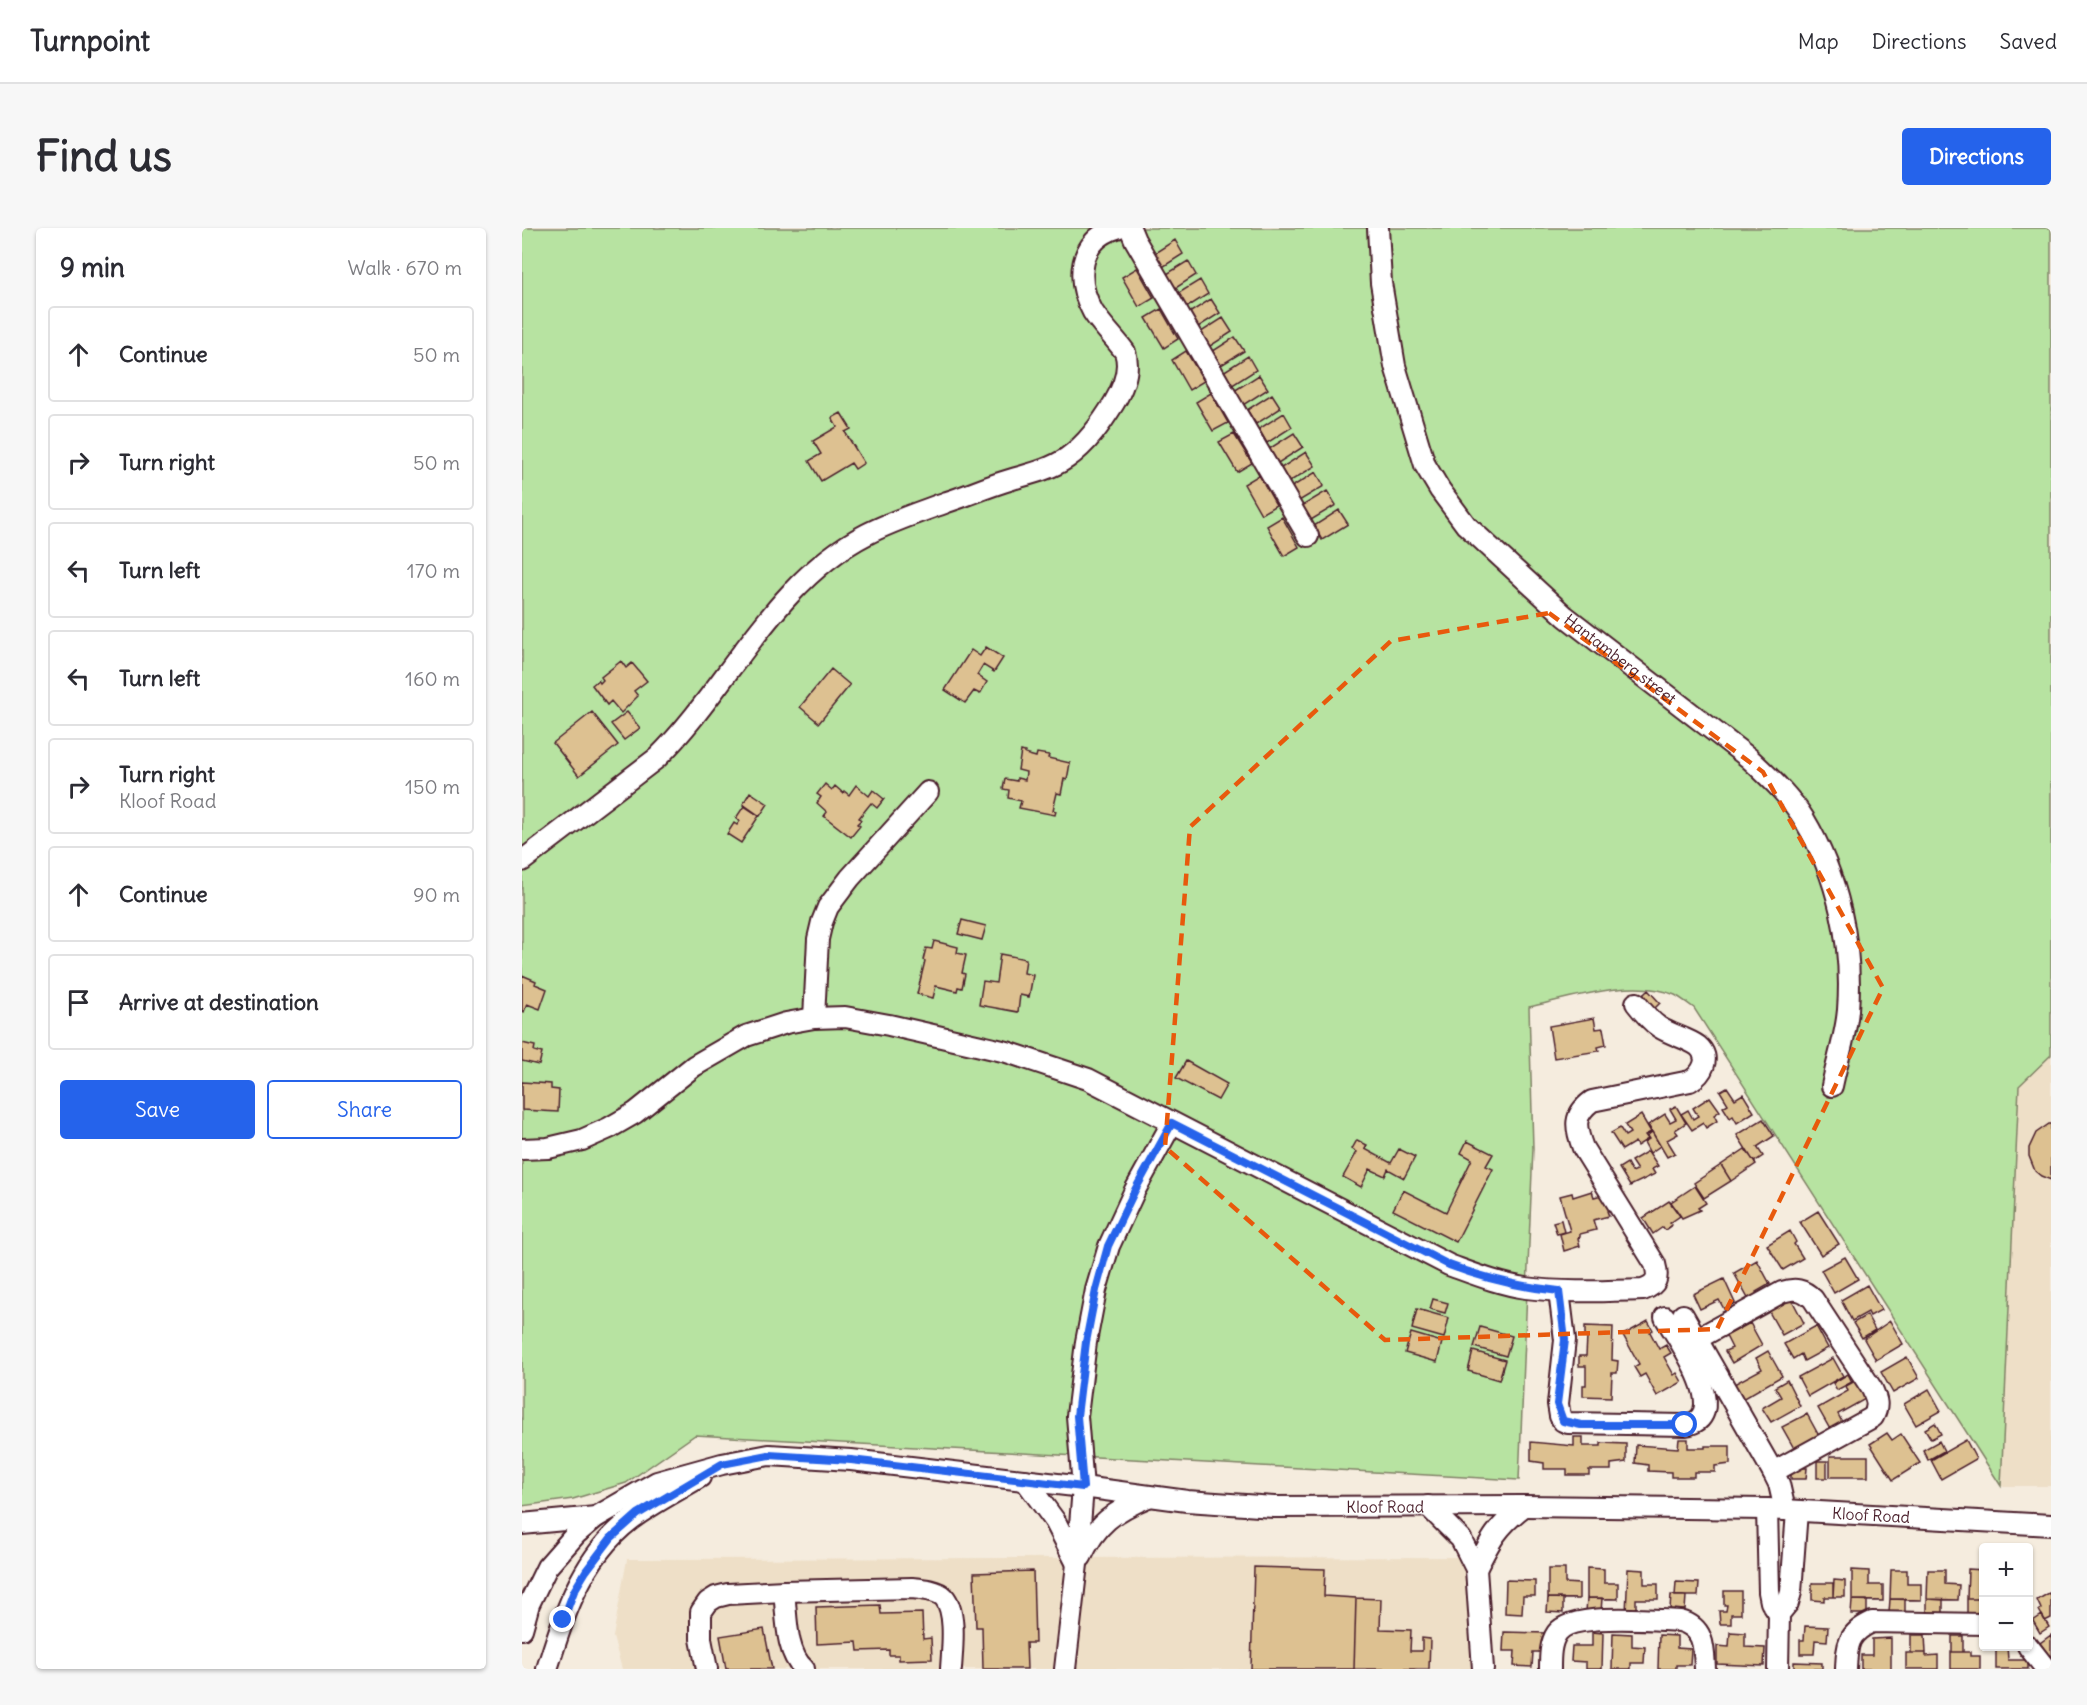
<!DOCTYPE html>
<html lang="en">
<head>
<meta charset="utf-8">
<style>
	body { margin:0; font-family:Delius,sans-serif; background:#f7f7f7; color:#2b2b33 }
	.controls { position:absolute; right:18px; bottom:18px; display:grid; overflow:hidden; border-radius:6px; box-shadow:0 2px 4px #0004 }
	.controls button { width:54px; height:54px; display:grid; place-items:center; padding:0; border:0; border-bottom:2px solid #e1e1e2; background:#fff; color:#2b2b33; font:30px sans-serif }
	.stop { position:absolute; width:18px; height:18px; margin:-14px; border:4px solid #2563eb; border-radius:50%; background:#fff }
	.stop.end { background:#2563eb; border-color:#fff; box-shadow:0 2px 6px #0008 }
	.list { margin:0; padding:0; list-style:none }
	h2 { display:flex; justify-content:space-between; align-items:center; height:78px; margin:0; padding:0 24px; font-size:26px }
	h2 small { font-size:20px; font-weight:400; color:#7c7c81 }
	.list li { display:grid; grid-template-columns:39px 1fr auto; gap:18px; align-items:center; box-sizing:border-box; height:96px; margin:0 12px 12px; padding:0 12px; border:2px solid #e1e1e2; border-radius:6px }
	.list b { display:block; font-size:22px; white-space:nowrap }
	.list p { margin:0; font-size:20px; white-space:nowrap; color:#7c7c81 }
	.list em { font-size:20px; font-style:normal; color:#7c7c81 }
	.actions { display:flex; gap:12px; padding:18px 24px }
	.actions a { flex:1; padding:14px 0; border:2px solid #2563eb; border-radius:6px; text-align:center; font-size:21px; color:#2563eb }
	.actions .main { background:#2563eb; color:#fff }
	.icon { flex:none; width:33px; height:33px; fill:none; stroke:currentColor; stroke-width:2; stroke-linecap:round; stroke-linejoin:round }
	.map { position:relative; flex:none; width:1529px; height:1441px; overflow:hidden; border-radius:6px }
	header { display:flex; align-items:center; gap:36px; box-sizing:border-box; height:84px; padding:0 30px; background:#fff; border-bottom:2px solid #e1e1e2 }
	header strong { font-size:28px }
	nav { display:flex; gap:33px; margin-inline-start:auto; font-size:21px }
	.intro { display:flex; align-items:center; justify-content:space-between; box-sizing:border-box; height:144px; padding:0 36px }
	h1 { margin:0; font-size:42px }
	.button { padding:15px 27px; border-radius:6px; background:#2563eb; color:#fff; font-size:21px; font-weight:700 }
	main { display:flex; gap:36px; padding:0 36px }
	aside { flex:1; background:#fff; border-radius:6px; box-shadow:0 2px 4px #0004 }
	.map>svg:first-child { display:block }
	.built { fill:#eedfc7 }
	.grass { fill:#b7e3a1; stroke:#808166; stroke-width:1.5 }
	.building { fill:#ddc191; stroke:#4a1f2b; stroke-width:1.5 }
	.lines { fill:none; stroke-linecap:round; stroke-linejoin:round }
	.minor-casing { stroke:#4a1f2b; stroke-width:24 }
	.minor { stroke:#fff; stroke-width:20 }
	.route { stroke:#2563eb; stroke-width:8 }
	.marked { fill:none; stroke:#e8590c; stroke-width:4.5; stroke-dasharray:12 8; stroke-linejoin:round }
	.labels { text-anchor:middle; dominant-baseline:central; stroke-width:5; stroke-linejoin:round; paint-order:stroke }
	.street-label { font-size:16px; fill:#4a1f2b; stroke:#fff }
</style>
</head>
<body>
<header>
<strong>Turnpoint</strong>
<nav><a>Map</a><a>Directions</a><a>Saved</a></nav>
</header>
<div class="intro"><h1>Find us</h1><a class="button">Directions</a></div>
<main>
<aside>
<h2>9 min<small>Walk · 670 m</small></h2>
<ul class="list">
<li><svg class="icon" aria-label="ahead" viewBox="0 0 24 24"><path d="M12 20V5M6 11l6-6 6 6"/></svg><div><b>Continue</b></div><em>50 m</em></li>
<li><svg class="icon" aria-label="right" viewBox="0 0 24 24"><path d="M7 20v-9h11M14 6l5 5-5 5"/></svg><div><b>Turn right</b></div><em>50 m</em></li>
<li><svg class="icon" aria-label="left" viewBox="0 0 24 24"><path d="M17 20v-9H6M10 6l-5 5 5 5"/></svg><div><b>Turn left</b></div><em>170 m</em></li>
<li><svg class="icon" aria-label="left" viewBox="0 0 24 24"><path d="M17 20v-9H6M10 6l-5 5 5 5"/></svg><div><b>Turn left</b></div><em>160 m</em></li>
<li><svg class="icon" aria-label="right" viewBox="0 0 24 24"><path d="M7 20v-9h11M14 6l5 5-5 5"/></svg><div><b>Turn right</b><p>Kloof Road</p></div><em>150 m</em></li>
<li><svg class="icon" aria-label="ahead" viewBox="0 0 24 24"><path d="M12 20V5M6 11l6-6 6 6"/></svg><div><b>Continue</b></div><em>90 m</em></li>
<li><svg class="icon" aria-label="arrive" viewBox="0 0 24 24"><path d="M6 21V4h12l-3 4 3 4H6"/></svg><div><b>Arrive at destination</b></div></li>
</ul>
<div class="actions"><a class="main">Save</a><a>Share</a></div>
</aside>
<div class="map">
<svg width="1529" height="1441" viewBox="0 0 1529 1441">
	<rect width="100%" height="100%" fill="#f5ecde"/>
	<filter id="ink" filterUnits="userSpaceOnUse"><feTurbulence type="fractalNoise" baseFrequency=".0167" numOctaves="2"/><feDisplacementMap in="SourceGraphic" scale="12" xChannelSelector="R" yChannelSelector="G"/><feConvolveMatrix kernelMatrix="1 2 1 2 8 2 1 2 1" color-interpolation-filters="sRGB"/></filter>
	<g filter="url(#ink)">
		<path class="built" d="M1529,827V1258H1479L1497,858Z
			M966,1329L963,1441H100L91,1409L105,1331Z"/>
		<path class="grass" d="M0,0H1529V827L1497,858L1479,1258L1172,780C1166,776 1159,770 1153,767C1112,749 1048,770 1007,779L1011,920L997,1252L173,1207L104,1255L51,1271L0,1278Z"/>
		<path class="building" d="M653,12L661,26L636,42L628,28Z
			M666,33L674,47L649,63L640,49Z
			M615,40L632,70L617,79L600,49Z
			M678,52L686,66L661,82L652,68Z
			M689,71L698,85L673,101L664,87Z
			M639,81L656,111L642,120L624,90Z
			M701,90L710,104L685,120L676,106Z
			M713,109L722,123L696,139L688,125Z
			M664,123L682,153L667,162L650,132Z
			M726,128L734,142L709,158L701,144Z
			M737,147L746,161L721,177L712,163Z
			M689,165L706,195L691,203L674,174Z
			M750,166L759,180L734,196L725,182Z
			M319,185L329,201L323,204L342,235L333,241L329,235L299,253L287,233L299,226L291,213L315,199L310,190Z
			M762,185L770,199L745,215L737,201Z
			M772,205L781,219L756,235L747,221Z
			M712,206L730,235L715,244L697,214Z
			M784,224L793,238L767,254L759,240Z
			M794,244L802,258L777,273L768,260Z
			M737,247L754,277L739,286L722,256Z
			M805,263L814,277L789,292L780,278Z
			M817,282L826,296L800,312L792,298Z
			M760,289L777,319L762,328L745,298Z
			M464,419L481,430L472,444L461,437L455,447L465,454L458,466L452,463L443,475L423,462L449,422L458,428Z
			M99,433L104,440L110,435L125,453L112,463L116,468L99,485L89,473L85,477L70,457L76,452L78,455L81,452L79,449Z
			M309,441L328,457L297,495L278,479Z
			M70,484L96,517L57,548L31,515Z
			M105,484L118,500L102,512L89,496Z
			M499,523L503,524V526L514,529L515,525L527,527L526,530L548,535L545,552L542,551L539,566L535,565L531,582L534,583L533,587L497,580L499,573L486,570L487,562L481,561L483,551L495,553V550L503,552L504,544L496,542Z
			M303,556L310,562L313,558L321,565L322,563L327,567L334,557L347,568L351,562L362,571L355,580L349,575L337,590L339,592L335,596L338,598L329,609L302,588L305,584L295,575L299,569L295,566Z
			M228,564L246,576L238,588L221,576Z
			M222,578L237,588L219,615L205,606L212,595L215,597L218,593L214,590Z
			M440,692L464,698L460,712L436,706Z
			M412,713L436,719L435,725L444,727L440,745L443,746L440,760L436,759L435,763L414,758L411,770L395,766L403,733L401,732L404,720L410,721Z
			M478,726L504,731L502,745L511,747L507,769L498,767L496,784L457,777L461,753L474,755Z
			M0,747L14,753L13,756L25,761L18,781L5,776L2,784L0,783Z
			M1126,762L1138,775L1131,782L1118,770Z
			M1072,790L1074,801L1081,800L1084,817L1076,819L1077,823L1032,830L1027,798Z
			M0,815L13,818L12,823L20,825L17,837L0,833Z
			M664,833L705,856L696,872L654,850Z
			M0,854L29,856V861L37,862L36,884L0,882Z
			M1205,859L1213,871L1221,866L1232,884L1215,895L1211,888L1208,890L1201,879L1206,876L1198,863Z
			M1188,869L1198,883L1192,887L1195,893L1184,900L1181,895L1170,902L1159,886L1166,882L1171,891L1176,888L1171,880Z
			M1154,878L1164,895L1153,902L1156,906L1145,912L1153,925L1145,929L1126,897L1143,886L1148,894L1154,891L1148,881Z
			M1119,887L1129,904L1123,907L1126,911L1115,918L1113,914L1100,922L1089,905L1098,900L1103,908L1108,905L1103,897Z
			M1241,891L1252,908L1235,919L1241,928L1232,934L1215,907Z
			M1527,896H1529V952L1519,948L1513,943L1507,928V920L1514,905Z
			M1130,904L1138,918L1128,925L1122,914L1127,911L1125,908Z
			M835,912L845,917L843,921L869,935L877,921L893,929L882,950L866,941L863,948L848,941L839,959L821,949L835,924L830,921Z
			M945,913L971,926L964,938L971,941L934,1014L871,982L881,962L924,984L950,931L939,925Z
			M1223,921L1234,936L1209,953L1199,937Z
			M1126,923L1136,938L1130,941L1133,946L1108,958L1097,940L1105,935L1110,944L1115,942L1109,933Z
			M1199,937L1209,953L1182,970L1172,955Z
			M1173,958L1184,975L1176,980L1178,982L1160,990L1149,974Z
			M1070,963L1072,969L1083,966L1092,981L1085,983L1087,988L1071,992L1074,1002L1058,1006V1009L1056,1010L1058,1018L1042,1023L1038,1006L1048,1003L1038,968L1050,965L1051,969Z
			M1147,973L1158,988L1148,995L1150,997L1143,1002L1141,999L1131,1006L1121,990Z
			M1296,983L1317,1016L1299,1027L1278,994Z
			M1039,992L1042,1004L1035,1006L1031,994Z
			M1268,1003L1274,1014L1272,1016L1281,1030L1261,1042L1245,1017Z
			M1323,1029L1336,1051L1312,1065L1299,1042Z
			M1235,1032L1248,1056L1234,1064L1237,1069L1228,1074L1212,1045Z
			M1202,1051L1213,1075L1202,1081L1197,1072L1178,1081L1171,1066Z
			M1345,1057L1359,1082L1348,1088L1346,1084L1330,1093L1319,1072Z
			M1269,1070L1282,1095L1260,1107L1246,1082Z
			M911,1071L926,1075L923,1085L908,1081Z
			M895,1081L927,1090L922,1110L890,1101Z
			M1345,1087L1353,1102L1340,1110L1331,1095Z
			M1126,1093L1131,1102L1128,1104L1137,1121L1144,1117L1149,1125L1142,1129L1152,1147L1155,1145L1160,1154L1135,1168L1123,1146L1118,1149L1112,1139L1117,1136L1101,1107Z
			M1368,1093L1381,1116L1354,1132L1342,1111Z
			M1228,1095L1240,1117L1210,1135L1203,1123L1210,1120L1204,1108Z
			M1063,1098L1091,1099L1090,1132L1096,1133L1095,1145H1090L1089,1169L1061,1168V1157H1064V1138H1057V1128H1064L1065,1109L1063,1108Z
			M1294,1098L1306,1120L1282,1133L1279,1126L1271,1131L1262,1116Z
			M958,1099L990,1108L984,1128L952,1119Z
			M889,1105L920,1114L915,1134L883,1125Z
			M951,1123L983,1132L977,1152L946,1143Z
			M1246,1123L1260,1148L1220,1171L1212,1156L1240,1141L1234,1130Z
			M1385,1129L1397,1150L1371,1165L1359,1144Z
			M1311,1130L1321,1148L1286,1168L1276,1149Z
			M1326,1146L1330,1154L1315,1162L1311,1155Z
			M1265,1152L1278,1178L1249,1194L1240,1180L1259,1169L1253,1159Z
			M1335,1152L1345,1170L1316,1186L1321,1196L1309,1203L1296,1180L1326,1163L1324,1158Z
			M1407,1161L1419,1183L1394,1197L1382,1176Z
			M1285,1186L1297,1208L1273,1222L1260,1199Z
			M1413,1195L1419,1206L1409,1211L1403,1201Z
			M1365,1205L1370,1212L1379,1206L1398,1235L1371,1252L1348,1216Z
			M1052,1209H1061V1218H1079V1215L1104,1216V1234L1089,1236V1242H1067V1247H1045V1241H1022V1235L1009,1233V1214L1052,1218Z
			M1157,1211H1166V1220H1183V1218H1208V1236L1193,1238V1244H1172V1249H1149V1244L1126,1243V1237L1113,1235L1114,1217L1156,1220Z
			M1444,1212L1454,1231L1419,1251L1409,1232Z
			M1417,1213L1422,1223L1406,1232L1401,1222Z
			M1308,1228H1346V1249H1308Z
			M1295,1233H1305V1250H1295Z
			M1276,1240H1285L1284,1251H1269V1242H1276Z
			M732,1339L803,1341L802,1368L834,1370L832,1441H729Z
			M1065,1340L1082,1341V1355H1096V1371L1065,1370Z
			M1026,1341H1043V1355L1057,1356V1371L1026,1370Z
			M1106,1341L1122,1342V1356H1136V1371H1114V1385H1104Z
			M1446,1341L1462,1342V1371H1445Z
			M1330,1342L1347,1343V1357H1361V1373L1330,1372Z
			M1369,1342H1385V1356H1399V1372L1368,1371Z
			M1406,1342H1423V1356L1437,1357L1436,1372L1405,1371Z
			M511,1343L513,1415H504L505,1441H461L460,1399H454L452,1345Z
			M984,1352L1013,1353V1368H1001L1000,1386L983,1385Z
			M1312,1352L1323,1353V1369H1311Z
			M1154,1354L1177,1355L1176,1368H1153Z
			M1290,1355H1311V1369H1302V1373L1290,1372Z
			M1202,1363H1219V1386H1209V1396H1198L1197,1383H1204L1205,1377H1202Z
			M1527,1365L1529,1367V1390L1523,1393L1517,1382L1519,1381L1515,1372Z
			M1149,1367L1164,1368L1163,1382L1148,1381Z
			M834,1370L859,1371L858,1401L889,1402L888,1423H900V1410L908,1411L907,1441H832Z
			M1026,1370H1041V1385L1025,1384Z
			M1065,1370H1080L1079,1384H1064Z
			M1368,1371H1383V1386L1367,1385Z
			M1405,1371L1421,1372V1386L1405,1385Z
			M1445,1371H1461L1460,1386L1445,1385Z
			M1330,1372H1345V1386H1329Z
			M358,1377L359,1386L400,1385L401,1411L409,1410L410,1431L377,1432V1427H367V1422L336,1423L335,1414L295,1416L294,1379Z
			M1520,1387L1527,1399L1518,1405L1511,1393Z
			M1283,1398L1306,1399L1305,1413L1293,1412L1292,1426H1278V1412H1282Z
			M242,1401L250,1441H204L198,1408Z
			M982,1404L1023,1405L1022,1424H1011L1010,1439L992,1438L993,1423H981Z
			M1070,1404L1081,1405L1080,1441H1064V1434L1049,1433L1050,1418H1070Z
			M1208,1404L1223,1405V1419L1243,1420L1242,1438L1195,1436V1418L1207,1419Z
			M1091,1405L1110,1406V1418L1123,1419L1122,1435H1109V1441H1090Z
			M1137,1407L1155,1408V1420L1169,1421L1168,1437H1154V1441H1136Z
			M1389,1407H1403L1404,1425H1389Z
			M1529,1407V1429L1528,1430L1518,1415Z
			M1430,1408H1441V1424H1430Z
			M1369,1410V1441H1339V1427H1350V1411Z
			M1474,1418H1485L1486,1432H1506V1441H1474Z
			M1429,1424H1448V1428H1458V1441H1429Z
			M1384,1425H1404V1428L1416,1427V1441H1384Z
			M1272,1434L1300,1435V1441H1272Z"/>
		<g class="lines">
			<defs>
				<g id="minor">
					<path d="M608,0L613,12L786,308"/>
					<path id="s1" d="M856,0L859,55L873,138L903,237L918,262L944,297L1043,388L1227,530C1246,548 1268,568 1282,591C1316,648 1331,716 1326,782C1324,807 1315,833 1310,858"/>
					<path d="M0,633L135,530C207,459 251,354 345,306C370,293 398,284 425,274C444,268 462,260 481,254C502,247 526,243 545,230C565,216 579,196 592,175C601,160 609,142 603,124C593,110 580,98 571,84C553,52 556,12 595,0"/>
					<path d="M292,790L296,711L300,694L306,679L328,650L406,564"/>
					<path d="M0,921L26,920L60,912L87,900L113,885L172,838L224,808L264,795L292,790L323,789L367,797L485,824L566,851L927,1037C952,1046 977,1056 1004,1060C1042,1065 1082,1063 1121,1062C1135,1057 1137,1050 1133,1036L1061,920C1053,899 1051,887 1070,873L1168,853C1180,846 1190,830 1176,818C1165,810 1149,807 1137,799C1128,793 1121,784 1114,775"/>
					<path d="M1037,1063L1043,1112L1036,1176L1038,1188L1041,1193L1046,1195L1163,1197C1213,1190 1155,1110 1143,1089"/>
					<path d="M1161,1087L1251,1244L1257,1256L1263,1282"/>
					<path d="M1175,1111L1260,1064C1273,1060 1281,1061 1291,1071L1350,1161C1355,1172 1357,1178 1351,1189L1251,1244"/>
					<path d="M503,1252L533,1293L554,1334"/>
					<path d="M906,1278L939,1311L954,1341L961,1441"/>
					<path d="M1245,1281L1247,1364L1249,1374L1257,1386"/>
					<path d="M0,1296L74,1289"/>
					<path d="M559,1329C574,1296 592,1283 626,1269"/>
					<path d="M954,1341C969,1311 975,1299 1002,1278"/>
					<path d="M262,1363C265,1387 263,1424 282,1441"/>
					<path id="s2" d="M0,1401L7,1376L25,1339L54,1306L74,1289L135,1254L200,1236L247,1227L329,1232L561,1259L665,1273L752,1279L1002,1278L1245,1281L1529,1297"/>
					<path d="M1506,1418L1524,1441"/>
					<path d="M25,1441C44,1381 62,1322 118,1285C137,1272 158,1261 178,1249"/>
					<path d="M185,1441L179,1411V1384L186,1374L194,1369L206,1366L262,1363L390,1360C400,1361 415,1362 422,1369C435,1384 430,1422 429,1441"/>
					<path d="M543,1441L555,1336L561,1259L555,1188L564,1114L574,1062L587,1018L613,962L650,895"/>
					<path d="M1028,1441C1028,1429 1028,1415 1035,1405C1050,1384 1132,1392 1158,1393C1182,1399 1182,1419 1183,1441"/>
					<path d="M1256,1441L1257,1386L1266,1375L1269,1364L1275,1283"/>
					<path d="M1324,1441C1325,1416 1326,1405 1350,1394L1462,1396"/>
				</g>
			</defs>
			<use href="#minor" class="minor-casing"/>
			<use href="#minor" class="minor"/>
		</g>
	</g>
	<g class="lines" filter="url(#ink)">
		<path class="route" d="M41,1392L52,1363L64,1343L89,1310L116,1286L200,1236L247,1227L329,1232L561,1259L555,1188L564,1114L574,1062L586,1018L613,962L650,895L927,1037C964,1051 997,1059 1037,1063L1043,1112L1035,1176L1041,1193L1059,1197H1163"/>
	</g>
	<path class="marked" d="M1027,385L1241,544L1361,760L1195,1101L863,1112L643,919L668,599L869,413Z"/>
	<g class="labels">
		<g class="street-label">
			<text stroke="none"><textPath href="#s1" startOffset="520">Hantamberg street</textPath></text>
			<text stroke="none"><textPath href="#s2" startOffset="942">Kloof Road</textPath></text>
			<text stroke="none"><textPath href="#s2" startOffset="1428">Kloof Road</textPath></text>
		</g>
	</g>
</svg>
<div class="controls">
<button>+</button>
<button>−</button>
</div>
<div class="stop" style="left:1163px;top:1197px"></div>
<div class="stop end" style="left:41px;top:1392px"></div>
</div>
</main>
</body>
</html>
